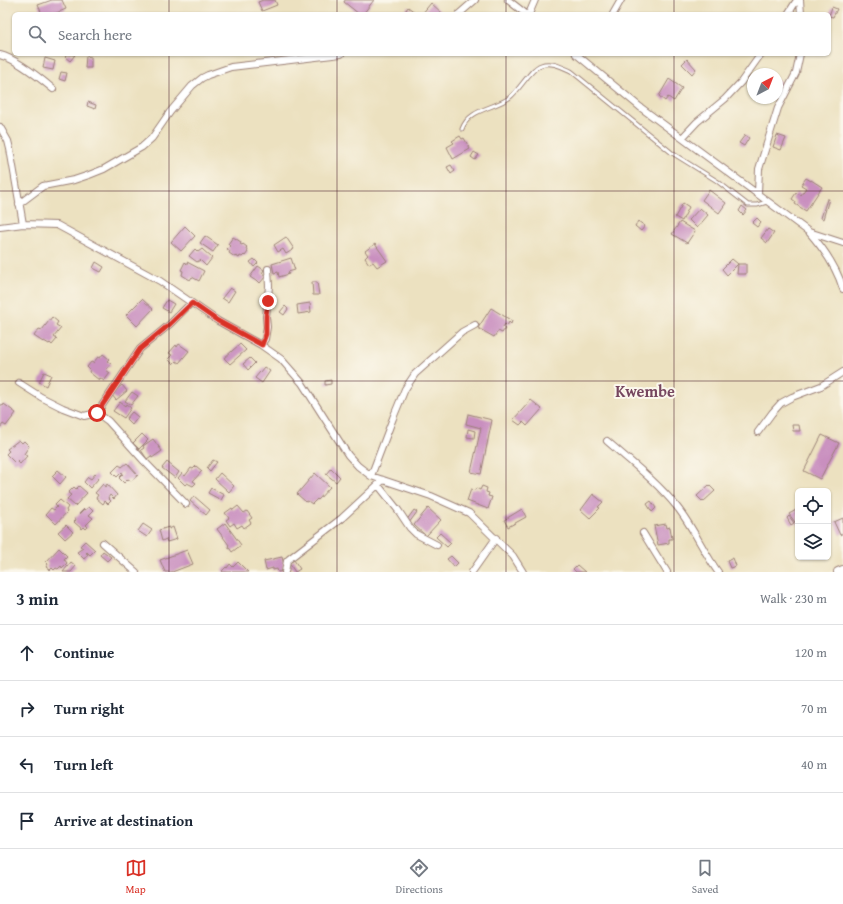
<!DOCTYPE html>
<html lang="en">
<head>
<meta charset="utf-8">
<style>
	body { margin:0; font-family:"Gentium Book Plus",serif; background:#f6f6f7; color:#1f2937 }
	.controls { position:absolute; right:12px; bottom:12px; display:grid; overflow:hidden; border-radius:6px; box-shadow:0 1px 3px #0004 }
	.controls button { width:36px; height:36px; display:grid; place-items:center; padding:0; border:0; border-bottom:1px solid #e0e1e3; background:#fff; color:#1f2937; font:20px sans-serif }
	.compass { position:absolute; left:747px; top:68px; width:36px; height:36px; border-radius:50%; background:#fff; box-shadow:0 1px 3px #0004; rotate:42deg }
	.stop { position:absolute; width:12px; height:12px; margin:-9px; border:3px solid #d93025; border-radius:50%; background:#fff }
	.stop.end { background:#d93025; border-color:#fff; box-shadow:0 1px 4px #0008 }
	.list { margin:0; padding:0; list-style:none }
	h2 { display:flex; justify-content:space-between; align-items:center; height:52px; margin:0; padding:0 16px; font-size:17px }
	h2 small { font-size:13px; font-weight:400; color:#747a83 }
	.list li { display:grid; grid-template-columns:26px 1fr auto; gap:12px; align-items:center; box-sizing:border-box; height:56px; padding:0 16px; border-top:1px solid #e0e1e3 }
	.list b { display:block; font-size:15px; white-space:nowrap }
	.list em { font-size:13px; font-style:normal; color:#747a83 }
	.icon { flex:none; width:22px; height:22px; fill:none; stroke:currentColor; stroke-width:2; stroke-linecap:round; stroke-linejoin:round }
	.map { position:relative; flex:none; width:843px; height:572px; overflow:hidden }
	.search { position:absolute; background:#fff; box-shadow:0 1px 3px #0004; left:12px; right:12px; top:12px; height:44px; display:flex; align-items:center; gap:10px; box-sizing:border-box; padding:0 14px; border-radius:6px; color:#747a83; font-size:15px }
	.sheet { height:276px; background:#fff }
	nav { display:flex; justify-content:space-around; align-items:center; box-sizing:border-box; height:56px; border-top:1px solid #e0e1e3; background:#fff; font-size:11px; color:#747a83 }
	nav a { display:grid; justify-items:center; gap:2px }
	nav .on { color:#d93025 }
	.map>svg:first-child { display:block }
	.building { fill:#c98fbf }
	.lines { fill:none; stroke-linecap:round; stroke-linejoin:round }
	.service-casing { stroke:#9b8076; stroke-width:5 }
	.minor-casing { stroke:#9b8076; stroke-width:8 }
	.tertiary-casing { stroke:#9b8076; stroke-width:10 }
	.service { stroke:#fff; stroke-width:3 }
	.minor { stroke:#fff; stroke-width:6 }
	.tertiary { stroke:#fff; stroke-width:8 }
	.route { stroke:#d93025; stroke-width:5 }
	.grid { fill:none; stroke:#4a1f2b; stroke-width:1; stroke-opacity:0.55 }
	.labels { text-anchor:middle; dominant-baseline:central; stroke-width:4; stroke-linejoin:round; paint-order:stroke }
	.district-label { font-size:16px; font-weight:bold; fill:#76465f; stroke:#fbf7ec }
</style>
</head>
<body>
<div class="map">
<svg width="843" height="572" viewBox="0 0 843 572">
	<rect width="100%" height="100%" fill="#fbf7ec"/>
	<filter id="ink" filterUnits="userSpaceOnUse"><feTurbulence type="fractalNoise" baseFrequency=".025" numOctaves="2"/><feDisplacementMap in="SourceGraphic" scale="8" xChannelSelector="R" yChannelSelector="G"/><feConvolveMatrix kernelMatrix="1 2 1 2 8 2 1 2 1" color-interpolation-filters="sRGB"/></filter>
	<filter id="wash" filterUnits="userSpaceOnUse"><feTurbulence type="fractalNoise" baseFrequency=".012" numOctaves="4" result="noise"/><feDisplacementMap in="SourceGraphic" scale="16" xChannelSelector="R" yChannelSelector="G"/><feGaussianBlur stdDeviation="0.9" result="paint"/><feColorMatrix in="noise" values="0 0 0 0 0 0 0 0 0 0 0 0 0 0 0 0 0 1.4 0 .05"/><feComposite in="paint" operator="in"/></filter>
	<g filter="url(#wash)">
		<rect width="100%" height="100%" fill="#ece1c0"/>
		<g id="blocks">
			<path class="building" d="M52,0H62L66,9L54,14H42L38,5Z
				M263,0H275L277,5L262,11L258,2Z
				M345,0H374L363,14H359L344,2Z
				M431,3L442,13L440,14H422Z
				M408,7L416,13L415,14L404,13Z
				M832,7L837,9L833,17L829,16Z
				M68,54L75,55L70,61L65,57Z
				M86,56L91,57V68H85Z
				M45,58L55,61L53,70L43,68Z
				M687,59L696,69L692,74L682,64Z
				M61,72L67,73L65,81L59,79Z
				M669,79L682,88L674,101L668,97L665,101L659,96Z
				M777,80L783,84L777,93Z
				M88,102L96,105L95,109L87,106Z
				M745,135L749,138L744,146L739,143Z
				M777,135L786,138L781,150L773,147Z
				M460,136L462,139L464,138L470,149L453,159L447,147L454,143L452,141Z
				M474,152L479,155L475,160L471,157Z
				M451,165L455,171L451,174L447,167Z
				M806,178L811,181V180L822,187L806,211L795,204L796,202L792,199L796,193L801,195L806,188L801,185Z
				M709,190L726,203L719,213L702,200Z
				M827,199H829L823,219L821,218Z
				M683,203L689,207L682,221L675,217Z
				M742,206L747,210L743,215L739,211Z
				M700,208L708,215L697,228L689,220Z
				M757,218L761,222L757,227L752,223Z
				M638,221L645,226L641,231L635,226Z
				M680,222L695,231L687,243L672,234Z
				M185,226L195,236L181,251L171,242Z
				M768,229L774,233L767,243L761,238Z
				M205,236L218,245L213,252L200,243Z
				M233,237L241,242L240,244L242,245L243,244L247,247L246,248L248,252L245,256L244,255L242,257L240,256L239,258L236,256L235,257L229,253L230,251L227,249L230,246L228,244Z
				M286,237L294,249L286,254L283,249L278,252L274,245Z
				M375,244L387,261L377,267L373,262L369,264L365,258L368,255L365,251Z
				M195,249L198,252L202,249L212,258L206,266L200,260L197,262L189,256Z
				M291,258L295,270L288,272L289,274L279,277L278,272L274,273L272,264Z
				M254,259L258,263L254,267L250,262Z
				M732,259L738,264L727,275L722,269Z
				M96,262L104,267L101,272L93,268Z
				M185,262L187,264V262L204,271L199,281L192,277L190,280L182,275L183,271L181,270Z
				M738,264H746V274H737Z
				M258,266L264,270L262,273L266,276L260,283L257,280L256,281L250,277Z
				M312,282H317L319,295H313Z
				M230,288L235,291L228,302L222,298Z
				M142,299L153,309L137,326L126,315Z
				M167,300L174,304L169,312L162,308Z
				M310,303L311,312L298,314L297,305Z
				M285,306L288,309L284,315L280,312Z
				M491,308L512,321L511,324L509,322L507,326L505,324L503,327L505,329L502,333L498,331L494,337L478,328Z
				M52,317L58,322L56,325L61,328L54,337L57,339L52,345L50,343L49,344L44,341L43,342L34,336L39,329L42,330Z
				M179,344L189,351L179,363L176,361L173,364L168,359L172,355L169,353L176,345L177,347Z
				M240,344L246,350L230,364L224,358Z
				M103,354L109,359L107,361L111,364L106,370L110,373L104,381L100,378L99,380L89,372L90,370L87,367L91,362L93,363L98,357L100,358Z
				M250,358L255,363L248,370L243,364Z
				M264,367L270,371L262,383L255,378Z
				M44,372L51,375L46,386L39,382Z
				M331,380V384L325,385V381Z
				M122,385L127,391L116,400L111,394Z
				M132,392L138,396L131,405L125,401Z
				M531,400L542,409L527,426L523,422L520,425L513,420Z
				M120,402L125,406L126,404L131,408L124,418L113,411Z
				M0,404L3,406L4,404L16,413L6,426L3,424L0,428Z
				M132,412L138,417L132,425L126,419Z
				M468,414L492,420L481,474L471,472L481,428L466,424Z
				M792,425H799L800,431H793Z
				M468,429L475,431L474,438L467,437Z
				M142,434L148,440L139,449L133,443Z
				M822,435L839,443L820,479L804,471Z
				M153,439L162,451L152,458L151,456L147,459L141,450L144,448L143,446Z
				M19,440L22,443L24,441L29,446L24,454L27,456L20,464L17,461L15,463L6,454L9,451L7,449Z
				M213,460L217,462L210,471L207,468Z
				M167,462L179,472L175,478L162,468Z
				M127,463L138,475L131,481L128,479L124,483L119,478L123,474L122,472L117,477L112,472L119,465L122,467Z
				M196,466L202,471L193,481L196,483L193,486L187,483L185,485L178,478L182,473L185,476L191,468L193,469Z
				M331,468L340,477L336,482L326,474Z
				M58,470L66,477L60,484L52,476Z
				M220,473L234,486L229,492L215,479Z
				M315,473L330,487L318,500L317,499L312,504L308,501L306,502L297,494Z
				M95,474L99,478L90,488L84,482L88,477L91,479Z
				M103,484L105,487L107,484L117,495L114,499L110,495L108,498L111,501L108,504L105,501L103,504L96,498L98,495L95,493Z
				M709,485L715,491L703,502L697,496Z
				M79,486L87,493L75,506L67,499L71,495L68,493L74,487L76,489Z
				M482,486L487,488L486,492L489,493L488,496L492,497L488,509L467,501L471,489L475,490L476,488L480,490Z
				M211,488L224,495L221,500L208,493Z
				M593,494L603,502L598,507L600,508L590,518L581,510Z
				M194,496L210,510L206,515L190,501Z
				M60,500L68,507L66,510L67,512L56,524L46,514L51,508L54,510L57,507L55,505Z
				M651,501L656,508L652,512L647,504Z
				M238,506L244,513L247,511L252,518L249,520L251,523L244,528L242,525L237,528L234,523L230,526L226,520L229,518L225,513L232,508L233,510Z
				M89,507L93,511L89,515L93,518L86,525L88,527L86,529L84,527L82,529L74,522L76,520L75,518L84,509L85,510Z
				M428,508L441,520L426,536L414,525Z
				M522,509L526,517L508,527L504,520Z
				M798,509V524L797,525L789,514Z
				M414,510L417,512L409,523L406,521Z
				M789,516L794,523L791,525L787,518Z
				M843,518V533L840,535L834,522Z
				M225,523L241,545L232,552L228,546L229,545L217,529Z
				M143,524L152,530L147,537L138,531Z
				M666,524L667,528L670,527L672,539H669V543L658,545L654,526Z
				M66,525L73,532L65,539L58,532Z
				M169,527V529L173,527L177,539L167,542L166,539L162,541L159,530Z
				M440,533L451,543L447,547L436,537Z
				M85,541L95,550L90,555L87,552L86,553L88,554L84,559L77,552L83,548L80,546Z
				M59,548L67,556L64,559L67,563L62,568L61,566L58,569L56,568L54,570L52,568L50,570L46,567L48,564L46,562Z
				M187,550L193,564L172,572H165L160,560Z
				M103,551L111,557L107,561L100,555Z
				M451,556L458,563L454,567L447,559Z
				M282,557L284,565L283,566V571L278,572L277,569L273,570V568L266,570L264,561Z
				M733,558L736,566L730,568L727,561Z
				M294,560L300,569L295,572L289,563Z
				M71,562L76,566L71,572H63Z
				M238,562L248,572H223L222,571L226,567L227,568L230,564L233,567Z
				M577,565L585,572H576L573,569Z"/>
		</g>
	</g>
	<g filter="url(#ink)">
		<use href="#blocks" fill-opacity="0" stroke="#9b8076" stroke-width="1"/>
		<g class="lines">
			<defs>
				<path id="service" d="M462,129C469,109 493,109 509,98C520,90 530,69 541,65C551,61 562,67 571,71L672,153L717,181L748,205H757L767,202"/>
				<path id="minor" d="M508,0L526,14
					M800,0L801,14
					M459,14L475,0
					M529,14L535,0
					M613,14L621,0
					M788,14L797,0
					M576,54L640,107L809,232L843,243
					M0,55C16,59 40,78 53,89
					M0,127L8,141L10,149L23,224
					M682,138L697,122L725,99L741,82L761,54
					M758,193L759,169L774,121L778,108L796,73L800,54
					M19,204L43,186L74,180L89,175L104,169L142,147L152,138L170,112L192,86L202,78L208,75L231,67L341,54
					M0,227L23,224L57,225L160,281L218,321L261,345L281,359L302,383L348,455L358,466L371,476L431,496L469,513L513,556L523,572
					M809,232C823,248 837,268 843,289
					M261,345L265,339L267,327L266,317L269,286L268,269
					M19,383L41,397L63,408L84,416L97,413L108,421L144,461L186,504
					M97,413L140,349L170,324L191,303
					M758,432L772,413L781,403L792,397L821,386L843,372
					M607,441C631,462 657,482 677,507C693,527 703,551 718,572
					M371,476L393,418L405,389L415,374L462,332L475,325
					M378,485L398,510L410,528L416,534L437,545
					M643,533L667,572
					M103,543L136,572
					M285,572L287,561L289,559L342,518L383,480
					M472,572L496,538"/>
				<path id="tertiary" d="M838,572L843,570"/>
			</defs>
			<use href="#service" class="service-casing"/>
			<use href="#minor" class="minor-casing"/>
			<use href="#tertiary" class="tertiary-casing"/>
			<use href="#service" class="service"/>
			<use href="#minor" class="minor"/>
			<use href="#tertiary" class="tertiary"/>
		</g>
	</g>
	<g class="lines" filter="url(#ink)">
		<path class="route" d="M97,413L140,349L170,324L192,303L218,321L262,345L266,334V316L268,301"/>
	</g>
	<path class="grid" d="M169,0V14M337,0V14M506,0V14M674,0V14M169,54V572M337,54V572M506,54V572M674,54V572M0,191H843M0,381H843"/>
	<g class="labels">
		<g class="district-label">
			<text x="645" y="391">Kwembe</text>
		</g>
	</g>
</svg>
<div class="controls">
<button><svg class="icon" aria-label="locate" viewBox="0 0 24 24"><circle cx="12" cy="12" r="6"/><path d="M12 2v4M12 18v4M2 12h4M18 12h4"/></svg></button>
<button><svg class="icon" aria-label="layers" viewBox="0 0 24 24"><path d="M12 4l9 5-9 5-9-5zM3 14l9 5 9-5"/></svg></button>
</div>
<svg class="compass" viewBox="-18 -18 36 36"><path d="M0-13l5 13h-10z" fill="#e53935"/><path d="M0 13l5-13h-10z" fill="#747a83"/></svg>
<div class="stop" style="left:97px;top:413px"></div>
<div class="stop end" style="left:268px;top:301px"></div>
<div class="search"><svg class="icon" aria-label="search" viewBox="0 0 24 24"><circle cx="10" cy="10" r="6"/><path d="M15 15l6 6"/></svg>Search here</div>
</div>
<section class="sheet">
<h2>3 min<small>Walk · 230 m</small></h2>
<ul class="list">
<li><svg class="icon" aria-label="ahead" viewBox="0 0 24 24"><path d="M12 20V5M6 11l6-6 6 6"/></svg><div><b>Continue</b></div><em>120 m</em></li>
<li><svg class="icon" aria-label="right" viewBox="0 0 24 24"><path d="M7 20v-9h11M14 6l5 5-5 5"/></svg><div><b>Turn right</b></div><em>70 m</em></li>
<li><svg class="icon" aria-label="left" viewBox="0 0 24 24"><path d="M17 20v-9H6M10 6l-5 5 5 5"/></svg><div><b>Turn left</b></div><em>40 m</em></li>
<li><svg class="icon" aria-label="arrive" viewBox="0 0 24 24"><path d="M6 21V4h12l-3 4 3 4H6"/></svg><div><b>Arrive at destination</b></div></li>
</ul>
</section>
<nav>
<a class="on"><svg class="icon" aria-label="map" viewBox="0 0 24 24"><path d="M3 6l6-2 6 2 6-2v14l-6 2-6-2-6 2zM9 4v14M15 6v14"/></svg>Map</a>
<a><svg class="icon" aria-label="directions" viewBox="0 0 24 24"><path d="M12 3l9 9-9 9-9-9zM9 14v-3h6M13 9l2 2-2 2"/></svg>Directions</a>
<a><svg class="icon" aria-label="saved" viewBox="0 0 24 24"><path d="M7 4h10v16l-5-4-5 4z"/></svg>Saved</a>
</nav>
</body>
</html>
